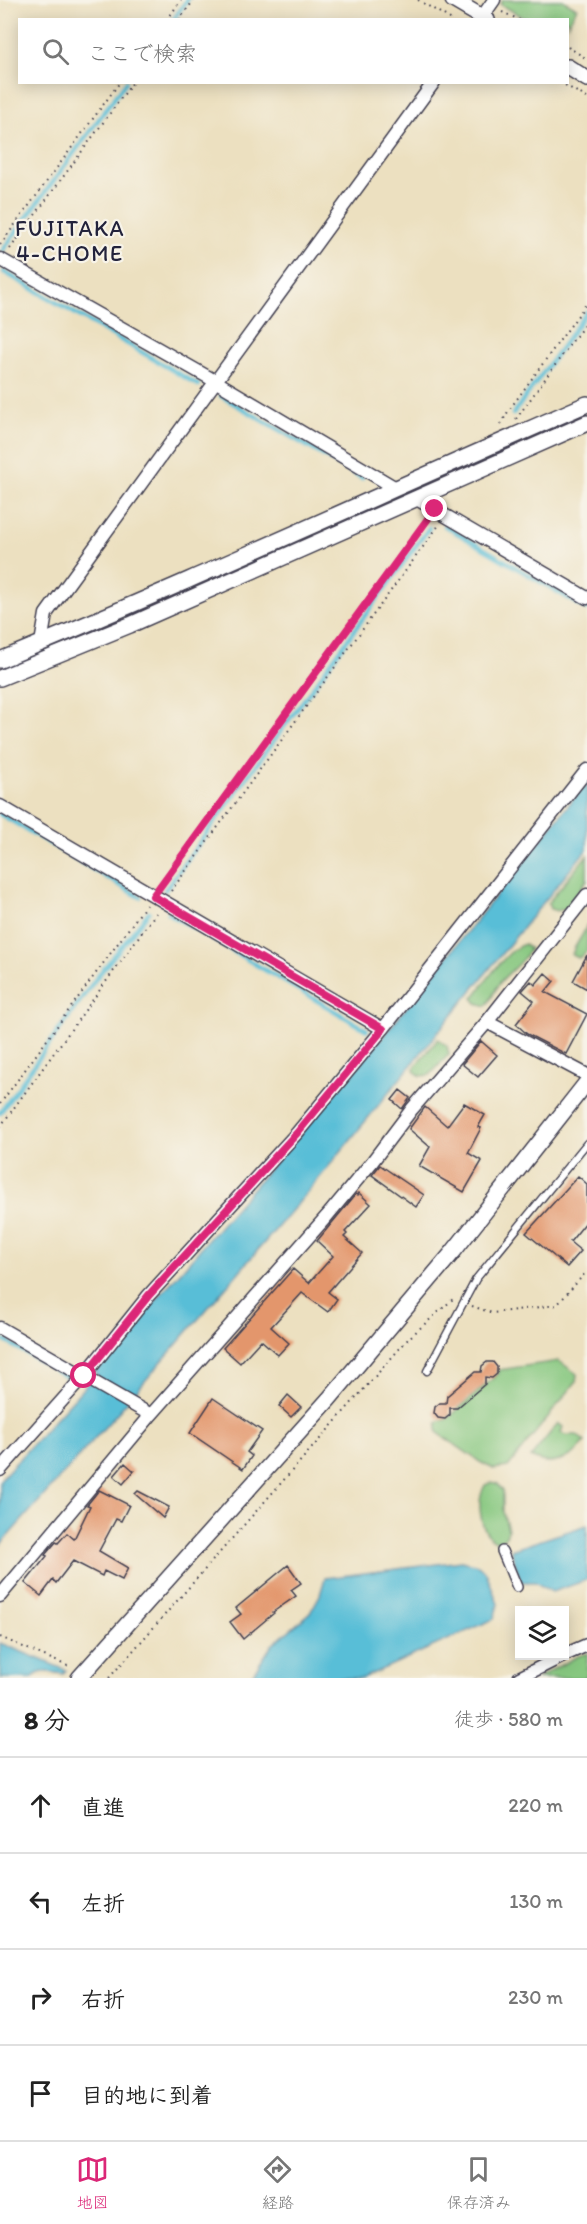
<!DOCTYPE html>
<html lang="ja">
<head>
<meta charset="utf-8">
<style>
	body { margin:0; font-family:Itim,"Klee One",sans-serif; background:#f2f2f2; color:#222 }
	.controls { position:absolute; right:18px; bottom:18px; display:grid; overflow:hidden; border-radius:0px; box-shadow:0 3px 15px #0003 }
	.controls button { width:54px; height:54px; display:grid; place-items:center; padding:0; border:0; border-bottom:2px solid #e0e0e0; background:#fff; color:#222; font:30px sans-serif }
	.stop { position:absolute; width:18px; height:18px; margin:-14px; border:4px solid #db2777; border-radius:50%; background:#fff }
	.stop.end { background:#db2777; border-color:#fff; box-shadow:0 2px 6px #0008 }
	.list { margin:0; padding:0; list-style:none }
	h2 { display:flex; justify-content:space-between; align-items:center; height:78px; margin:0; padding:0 24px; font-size:26px }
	h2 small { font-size:20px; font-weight:400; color:#767676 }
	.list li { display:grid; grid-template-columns:39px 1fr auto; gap:18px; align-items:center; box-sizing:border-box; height:96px; padding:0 24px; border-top:2px solid #e0e0e0 }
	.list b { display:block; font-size:22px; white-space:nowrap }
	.list em { font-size:20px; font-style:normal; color:#767676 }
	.icon { flex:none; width:33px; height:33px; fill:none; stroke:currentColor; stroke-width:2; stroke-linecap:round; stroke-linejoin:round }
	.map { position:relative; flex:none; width:587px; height:1678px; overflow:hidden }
	.search { position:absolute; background:#fff; box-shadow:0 3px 15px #0003; left:18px; right:18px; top:18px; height:66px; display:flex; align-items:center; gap:15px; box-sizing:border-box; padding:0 21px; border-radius:0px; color:#767676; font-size:22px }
	.sheet { height:462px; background:#fff }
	nav { display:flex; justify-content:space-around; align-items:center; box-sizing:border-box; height:84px; border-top:2px solid #e0e0e0; background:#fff; font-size:16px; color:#767676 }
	nav a { display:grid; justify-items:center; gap:3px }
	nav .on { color:#db2777 }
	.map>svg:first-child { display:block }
	.green { fill:#86c77f; stroke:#54745d; stroke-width:1.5 }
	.water { fill:#59bed7; stroke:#3e7089; stroke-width:1.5 }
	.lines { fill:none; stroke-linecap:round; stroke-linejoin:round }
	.stream { stroke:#59bed7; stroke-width:4.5 }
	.building { fill:#e3966c }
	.service-casing { stroke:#403e4f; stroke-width:9 }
	.pedestrian-casing { stroke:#403e4f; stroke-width:12 }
	.minor-casing { stroke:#403e4f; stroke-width:15 }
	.tertiary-casing { stroke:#403e4f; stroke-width:18 }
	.path { stroke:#403e4f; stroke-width:2; stroke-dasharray:1.5 4.5; stroke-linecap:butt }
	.service { stroke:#fff; stroke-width:6 }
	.pedestrian { stroke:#fff; stroke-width:9 }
	.minor { stroke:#fff; stroke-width:12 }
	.tertiary { stroke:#fff; stroke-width:15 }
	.route { stroke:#db2777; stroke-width:8 }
	.labels { text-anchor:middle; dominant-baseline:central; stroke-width:4.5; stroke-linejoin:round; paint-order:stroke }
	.neighbourhood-label { font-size:22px; letter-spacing:1.5px; fill:#22223b; stroke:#f7f3e8 }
</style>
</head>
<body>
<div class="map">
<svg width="587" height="1678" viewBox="0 0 587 1678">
	<rect width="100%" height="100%" fill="#f7f3e8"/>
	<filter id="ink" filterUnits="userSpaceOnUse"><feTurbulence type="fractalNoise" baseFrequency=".0167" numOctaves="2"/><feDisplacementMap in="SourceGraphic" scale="12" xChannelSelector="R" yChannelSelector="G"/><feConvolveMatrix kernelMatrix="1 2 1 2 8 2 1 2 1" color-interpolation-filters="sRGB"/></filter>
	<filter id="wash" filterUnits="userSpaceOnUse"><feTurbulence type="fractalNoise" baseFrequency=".008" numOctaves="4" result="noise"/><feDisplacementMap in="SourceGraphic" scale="24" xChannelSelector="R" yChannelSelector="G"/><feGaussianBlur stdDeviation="1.35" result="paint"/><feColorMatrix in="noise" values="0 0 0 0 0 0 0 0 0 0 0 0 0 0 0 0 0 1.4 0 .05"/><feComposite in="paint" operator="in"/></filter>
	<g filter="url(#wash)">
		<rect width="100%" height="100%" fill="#ece0c0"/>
		<path class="green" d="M503,0H563L577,8L568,24V20L526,19L500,4Z
			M587,855V880L565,909L557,911L550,909L548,903Z
			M587,924V951L579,958L572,955C575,943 584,936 587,924Z
			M525,944L530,949C522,963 511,970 501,981C495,989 492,999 486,1006L477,1003L473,998C485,983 507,948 525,944Z
			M438,1039L447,1046L449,1054L430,1075L421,1076L415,1072L414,1068Z
			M559,1361L577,1374L576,1382L508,1467L493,1469L480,1462L437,1432V1423L441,1420H446L499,1373L498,1370Z
			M558,1423L563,1427L561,1433L566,1435H577L585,1442C572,1460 551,1468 531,1457Z
			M492,1482L498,1484L503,1491V1512L508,1530L506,1536L498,1542C479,1535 476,1501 485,1485Z
			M587,1653V1678H537L576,1657Z"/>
		<path class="water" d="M587,782V849L307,1193L120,1410L0,1545V1480L86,1385L97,1377L95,1371L382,1038Z
			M587,1525V1580L552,1592L535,1582H521L511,1550Z
			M461,1561L475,1564L486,1572L498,1604L494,1619L363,1678H250L272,1645L310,1613L320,1595L325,1578Z
			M0,1643L66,1670L63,1674C52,1672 40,1669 32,1678H0Z"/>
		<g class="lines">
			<path class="stream" d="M173,20L187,0
				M3,250L126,82
				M4,272L198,385
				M221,396L362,478
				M513,414L587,312
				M445,526L587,609
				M0,814L140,897
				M165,890L429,528
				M168,913L367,1030
				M0,1113L97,977L149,912
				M0,1338L66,1376"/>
		</g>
		<g id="blocks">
			<path class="building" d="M587,955V989L573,981Z
				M545,973L554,981L545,992L587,1014L566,1054L527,1034L516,1024L534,1001L522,991L531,981L535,985Z
				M481,1041L497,1055L478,1077L462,1064Z
				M400,1090L410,1098L402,1109L392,1100Z
				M464,1103L485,1115L478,1127L481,1128L468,1153L482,1161L464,1192L419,1166L430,1147L409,1129L425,1107L447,1126Z
				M380,1165L424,1195L416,1207L372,1175Z
				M578,1176L587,1184V1221L570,1242L581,1251L567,1267L526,1233Z
				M359,1193L371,1204L345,1232L347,1234L344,1237L362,1253L328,1292L337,1299L328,1312L302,1293L271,1327L289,1343L278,1355L261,1340L240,1363L223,1348L293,1269L309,1283L333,1256L317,1241L356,1194L358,1195Z
				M487,1362H493L497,1367V1374L492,1378L485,1377V1384L457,1408H450V1415L445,1419L438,1418L434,1413L435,1407L440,1403H446L447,1396L475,1372H481L482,1366Z
				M288,1395L301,1407L291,1417L279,1406Z
				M213,1398L262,1431L247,1452L252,1456L243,1469L190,1433Z
				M125,1463L134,1471L123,1484L114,1476Z
				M99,1490L129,1505L121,1521L116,1519L99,1551L128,1568L122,1580L104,1571L102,1576L73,1561L56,1583L53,1580L41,1596L25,1583L47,1556L45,1555L56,1542L58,1543L67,1533L74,1539L90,1506L87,1505Z
				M138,1491L169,1507L163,1518L135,1494Z
				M288,1565L301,1583L291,1590L296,1596L273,1612L274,1613L243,1639L230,1622L241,1614L236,1608Z"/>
		</g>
	</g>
	<g filter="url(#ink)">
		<use href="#blocks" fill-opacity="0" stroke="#403e4f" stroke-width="1.5"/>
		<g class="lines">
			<defs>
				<path id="service" d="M427,1371L476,1279L587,1143"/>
				<path id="pedestrian" d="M502,1551L517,1587"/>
				<path id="minor" d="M480,20L494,0
					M0,259L215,381L394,487
					M415,498L587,598
					M41,643L46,614L434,82
					M0,806L383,1029
					M487,1022L587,1075
					M0,1328L151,1415
					M0,1470L84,1376L149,1295L297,1133L383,1029L587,770
					M0,1596L151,1415L327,1216L372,1162L412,1109L487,1022L587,895
					M564,1655L587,1645
					M519,1678L563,1656"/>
				<path id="tertiary" d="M453,0L487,20
					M568,67L587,79
					M0,660C198,579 391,489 587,404
					M0,678L130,625L587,423
					M79,1678L329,1399L453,1252L587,1082"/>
			</defs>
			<use href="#service" class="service-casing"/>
			<use href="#pedestrian" class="pedestrian-casing"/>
			<use href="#minor" class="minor-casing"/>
			<use href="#tertiary" class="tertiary-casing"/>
			<path class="path" d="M418,0L452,20
				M502,12L520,20
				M167,20L181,0
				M179,20L194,0
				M568,47L587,59
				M560,82L587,98
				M0,245L120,82
				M10,249L133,82
				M516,419L587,321
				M501,424L509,410L587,303
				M162,884L427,520
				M171,891L439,525
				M0,1104L146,905
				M0,1127L156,913
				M472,1306L492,1313L557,1305L587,1271
				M0,1637L70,1667
				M109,1678L409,1338L453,1299"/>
			<use href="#service" class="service"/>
			<use href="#pedestrian" class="pedestrian"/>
			<use href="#minor" class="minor"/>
			<use href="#tertiary" class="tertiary"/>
		</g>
	</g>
	<g class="lines" filter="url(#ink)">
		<path class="route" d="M84,1376L149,1295L297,1133L383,1029L153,896L435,509"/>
	</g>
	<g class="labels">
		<g class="neighbourhood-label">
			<text x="70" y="228">FUJITAKA<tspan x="70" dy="25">4-CHOME</tspan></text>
		</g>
	</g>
</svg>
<div class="controls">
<button><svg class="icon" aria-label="layers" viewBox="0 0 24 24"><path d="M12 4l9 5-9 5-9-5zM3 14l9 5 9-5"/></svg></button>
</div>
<div class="stop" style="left:84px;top:1376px"></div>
<div class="stop end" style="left:435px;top:509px"></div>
<div class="search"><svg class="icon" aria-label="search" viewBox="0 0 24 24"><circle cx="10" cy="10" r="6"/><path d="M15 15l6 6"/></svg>ここで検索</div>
</div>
<section class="sheet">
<h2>8 分<small>徒歩 · 580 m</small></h2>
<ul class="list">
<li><svg class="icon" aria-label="ahead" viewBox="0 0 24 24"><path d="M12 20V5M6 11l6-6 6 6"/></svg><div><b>直進</b></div><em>220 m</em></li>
<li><svg class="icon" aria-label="left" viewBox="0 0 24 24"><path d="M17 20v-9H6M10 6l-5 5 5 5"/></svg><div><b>左折</b></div><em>130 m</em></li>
<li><svg class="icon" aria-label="right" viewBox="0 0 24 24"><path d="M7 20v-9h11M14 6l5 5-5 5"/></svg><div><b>右折</b></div><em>230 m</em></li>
<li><svg class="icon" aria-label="arrive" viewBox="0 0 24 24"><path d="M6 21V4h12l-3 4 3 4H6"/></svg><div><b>目的地に到着</b></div></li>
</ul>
</section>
<nav>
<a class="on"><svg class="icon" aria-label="map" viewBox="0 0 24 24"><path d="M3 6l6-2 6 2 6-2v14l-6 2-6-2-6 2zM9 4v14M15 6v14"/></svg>地図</a>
<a><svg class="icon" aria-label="directions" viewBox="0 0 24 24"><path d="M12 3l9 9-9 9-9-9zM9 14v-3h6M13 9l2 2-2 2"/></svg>経路</a>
<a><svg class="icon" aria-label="saved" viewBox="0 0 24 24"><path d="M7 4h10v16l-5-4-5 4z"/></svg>保存済み</a>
</nav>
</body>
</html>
